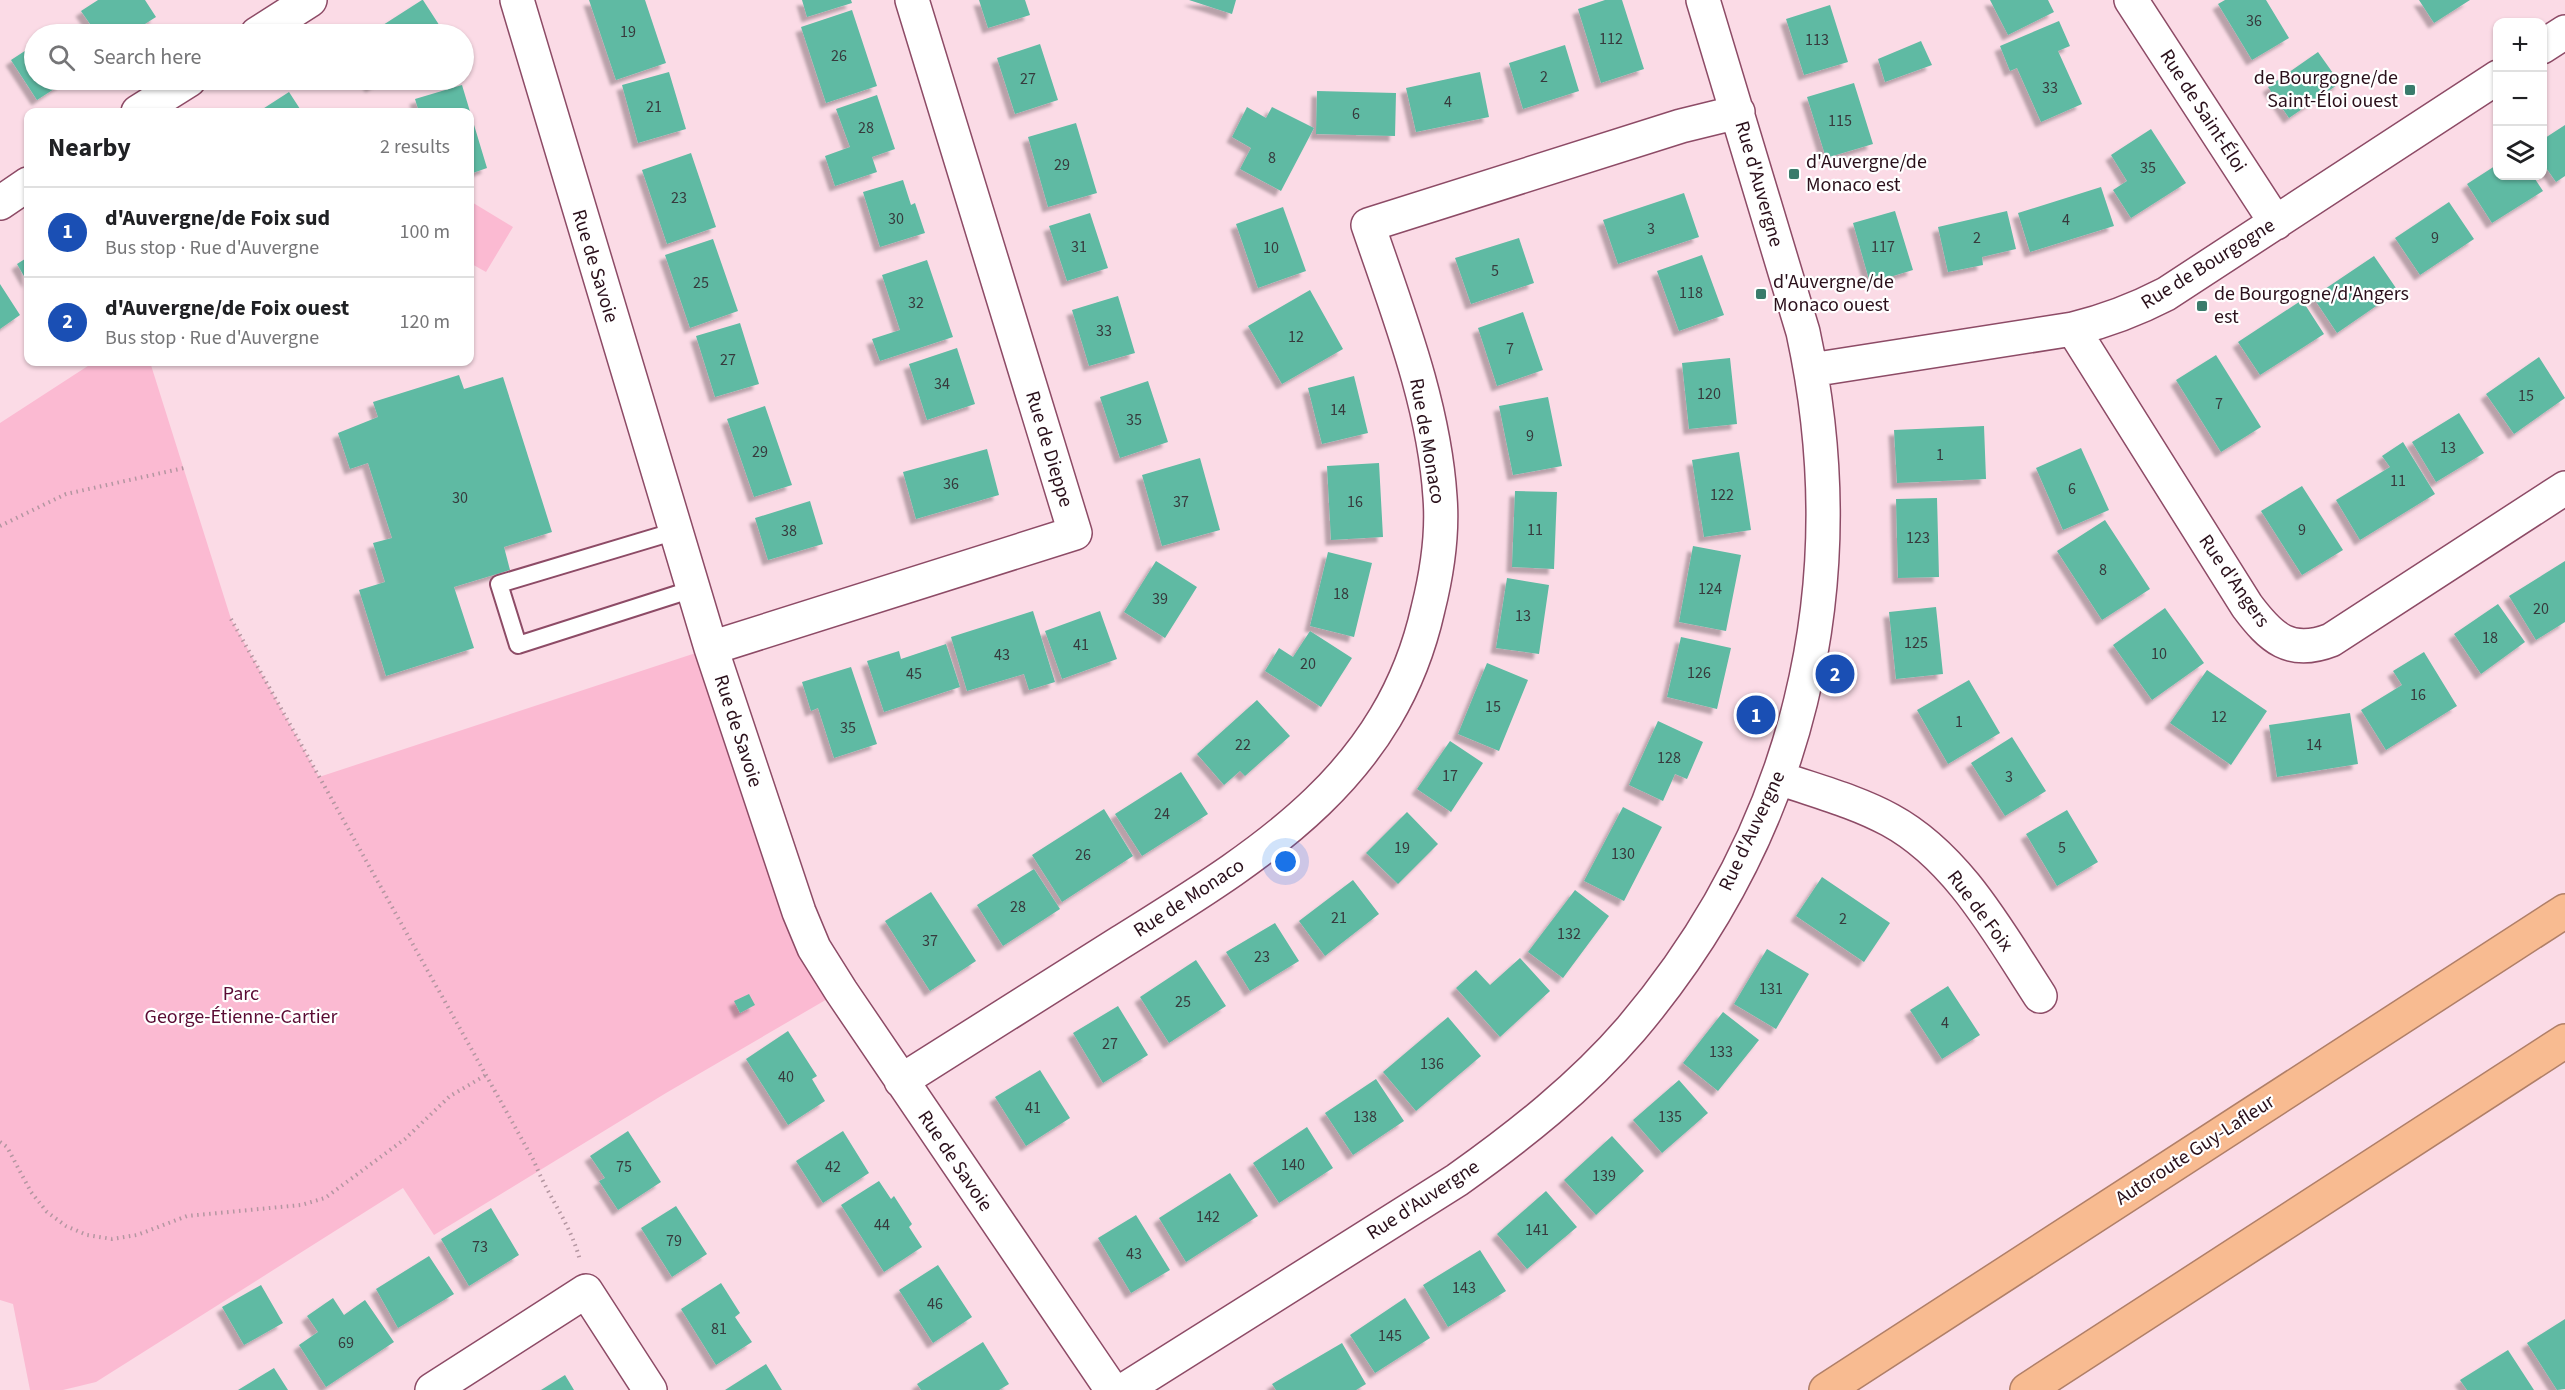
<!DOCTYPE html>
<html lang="en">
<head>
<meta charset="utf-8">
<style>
	body { margin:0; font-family:"Source Sans 3",sans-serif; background:#f2f2f2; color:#202124 }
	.controls { position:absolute; right:18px; top:18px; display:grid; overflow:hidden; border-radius:12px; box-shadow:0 2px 4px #0004 }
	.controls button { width:54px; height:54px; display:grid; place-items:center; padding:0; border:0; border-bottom:2px solid #e0e0e0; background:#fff; color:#202124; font:30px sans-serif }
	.you { position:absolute; left:1286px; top:862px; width:21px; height:21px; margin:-15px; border:4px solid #fff; border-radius:50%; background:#1a73e8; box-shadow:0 0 0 9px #1a73e833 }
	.badge { display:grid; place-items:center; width:39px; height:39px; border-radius:50%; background:#3a7b6b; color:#fff; font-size:20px; font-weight:700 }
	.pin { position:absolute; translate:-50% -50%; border:3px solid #fff; box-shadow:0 2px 6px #0006 }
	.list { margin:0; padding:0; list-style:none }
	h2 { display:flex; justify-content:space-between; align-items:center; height:78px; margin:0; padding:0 24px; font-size:26px }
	h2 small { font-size:20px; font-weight:400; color:#757577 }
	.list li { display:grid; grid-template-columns:39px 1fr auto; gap:18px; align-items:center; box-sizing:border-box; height:90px; padding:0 24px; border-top:2px solid #e0e0e0 }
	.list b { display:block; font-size:22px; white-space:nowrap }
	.list p { margin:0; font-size:20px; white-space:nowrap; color:#757577 }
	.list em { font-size:20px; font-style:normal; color:#757577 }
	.icon { flex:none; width:33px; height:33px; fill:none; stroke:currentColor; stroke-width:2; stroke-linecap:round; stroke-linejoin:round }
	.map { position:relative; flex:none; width:2565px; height:1390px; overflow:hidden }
	.search { position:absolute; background:#fff; box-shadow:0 2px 4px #0004; left:24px; top:24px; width:450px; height:66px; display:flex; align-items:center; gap:15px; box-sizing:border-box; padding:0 21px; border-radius:33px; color:#757577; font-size:22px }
	.panel { position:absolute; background:#fff; box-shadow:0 2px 4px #0004; left:24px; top:108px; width:450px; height:258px; border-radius:12px }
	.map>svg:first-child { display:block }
	.green { fill:#fbbad2 }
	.building { fill:#5fbaa3; filter:url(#shadow) }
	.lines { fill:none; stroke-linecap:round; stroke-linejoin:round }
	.service-casing { stroke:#8d4b66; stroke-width:20 }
	.minor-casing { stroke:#8d4b66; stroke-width:36 }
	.motorway-casing { stroke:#b07f68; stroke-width:36 }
	.path { stroke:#b496a1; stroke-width:4; stroke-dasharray:1.5 4.5; stroke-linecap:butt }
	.service { stroke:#fff; stroke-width:16 }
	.minor { stroke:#fff; stroke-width:33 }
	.motorway { stroke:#f8bb91; stroke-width:33 }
	.poi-dot { fill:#3a7b6b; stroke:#fff; stroke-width:2 }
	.labels { text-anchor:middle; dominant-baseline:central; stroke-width:4.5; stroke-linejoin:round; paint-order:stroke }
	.number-label { font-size:16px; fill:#373a3d }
	.poi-label { font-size:20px; fill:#2a101b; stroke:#fff; text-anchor:start }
	.street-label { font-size:20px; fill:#2a101b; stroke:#fff }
	.park-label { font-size:20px; fill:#5b0b34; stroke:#fff }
</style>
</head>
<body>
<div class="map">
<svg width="2565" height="1390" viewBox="0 0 2565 1390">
	<defs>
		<filter id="shadow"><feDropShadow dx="-5.5" dy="5.5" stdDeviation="1.5" flood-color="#0004"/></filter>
	</defs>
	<rect width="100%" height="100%" fill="#fbdbe6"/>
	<path class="green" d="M470,201L513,227L486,272L470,263Z
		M94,362H150L231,619L319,777L711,648L841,991L666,1093L434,1235L403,1188L96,1382L63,1390H30L13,1304L0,1300V423Z"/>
	<path class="building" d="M98,0H145L156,17L129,34H97L81,11Z
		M423,0L445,34H369L422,0Z
		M589,0H645L666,63L616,80Z
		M802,0H851L852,3L807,17Z
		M979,0H1025L1030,15L988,28Z
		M1189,0H1236L1232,14Z
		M1605,0H1622L1644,69L1601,83L1578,9Z
		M1990,0H2048L2054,12L2008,35Z
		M2225,0H2266L2289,38L2252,60L2218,4Z
		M2419,0H2470L2434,23Z
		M1830,5L1848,62L1804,75L1786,19Z
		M852,10L877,86L826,103L801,27Z
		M2059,21L2070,46L2058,51L2082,104L2041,122L2017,68L2010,71L2000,46Z
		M1921,41L1932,65L1885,82L1878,59Z
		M1040,44L1058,100L1015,114L997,58Z
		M34,45V80H68L37,100L11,60Z
		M1565,45L1579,91L1523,109L1509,63Z
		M2318,52L2340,83L2289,118L2268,87Z
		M669,72L686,129L638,143L622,85Z
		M1480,72L1489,117L1416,132L1406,88Z
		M366,80H382L371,87Z
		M1854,83L1873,144L1826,158L1807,97Z
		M462,85L487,168L470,174V112H419L415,99Z
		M1317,91L1396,93L1395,136L1316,134Z
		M289,92L302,112H258Z
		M877,95L895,149L872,157L877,172L835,186L825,156L850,147L836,109Z
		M1247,107L1266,118L1272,107L1314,128L1281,191L1240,169L1251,148L1232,137Z
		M1076,123L1097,193L1048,207L1028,137Z
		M2565,125V176L2556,182L2542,162V140Z
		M2151,129L2186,183L2131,218L2113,190L2127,181L2111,155Z
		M691,153L716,227L667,244L642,170Z
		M2498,164V176H2533L2543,191L2492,223L2467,184Z
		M903,180L911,205L915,203L925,233L880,247L863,192Z
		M2101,187L2114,226L2030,252L2018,213Z
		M1684,193L1699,237L1618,264L1603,220Z
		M2449,202L2474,239L2420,275L2395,238Z
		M1283,207L1306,271L1258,288L1236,224Z
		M1895,211L1913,270L1870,283L1853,223Z
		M2007,211L2016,249L1982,257L1983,265L1948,272L1938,227Z
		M1090,213L1108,268L1067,281L1049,226Z
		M1519,238L1534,283L1471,304L1455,258Z
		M713,239L738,311L690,328L665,255Z
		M1702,255L1724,315L1679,331L1657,271Z
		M2374,256L2398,291L2337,333L2313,297Z
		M28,257V283L17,264Z
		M927,260L953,337L880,361L872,339L900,330L882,275Z
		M0,284L20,315L0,329Z
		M1310,290L1343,349L1282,384L1248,326Z
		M1118,296L1135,353L1089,366L1072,310Z
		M2302,300L2324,334L2260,375L2238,342Z
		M1523,312L1543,370L1497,386L1478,328Z
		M740,323L759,384L715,397L696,336Z
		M957,348L975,404L927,420L909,364Z
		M2216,355L2261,427L2221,452L2176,380Z
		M2539,357L2565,398L2514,434L2486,394Z
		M1730,358L1737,424L1689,429L1682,363Z
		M459,375L464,389L503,377L552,532L504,547L510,570L454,587L474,648L386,676L359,590L385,582L373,543L392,538L368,463L350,469L338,433L378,417L373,402Z
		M1354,376L1368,433L1322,444L1308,388Z
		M1148,381L1168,442L1120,458L1100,397Z
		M1548,397L1562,466L1513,475L1499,406Z
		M765,406L792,485L754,497L727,419Z
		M2459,413L2484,453L2436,482L2412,442Z
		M1984,426L1986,479L1897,483L1894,430Z
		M2403,442L2435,494L2360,540L2336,500L2390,467L2382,456Z
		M2081,448L2109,510L2063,530L2036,468Z
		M987,449L999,495L916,519L903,472Z
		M1739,452L1751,530L1704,537L1692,460Z
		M1200,458L1220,530L1162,546L1142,475Z
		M1379,463L1383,537L1331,540L1327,466Z
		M2302,486L2343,550L2302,575L2261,511Z
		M1515,491L1557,492L1554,569L1512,567Z
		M1937,498L1939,577L1898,578L1896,499Z
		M810,501L823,544L768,560L755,518Z
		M2105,520L2150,589L2102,620L2057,551Z
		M1693,546L1741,555L1726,631L1679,622Z
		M1328,552L1372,563L1354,637L1310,626Z
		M1156,561L1197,587L1165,638L1124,612Z
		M2565,561V622L2536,640L2509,596Z
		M1507,578L1549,585L1539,654L1496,648Z
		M2498,604L2525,642L2481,674L2454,634Z
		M1936,607L1943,674L1896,679L1889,612Z
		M2165,608L2204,663L2152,700L2113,645Z
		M1033,611L1055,682L1029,690L1024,674L967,691L951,637Z
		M1100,611L1117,659L1062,679L1045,631Z
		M1310,631L1352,658L1321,707L1265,671L1279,648L1293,657Z
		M1681,637L1731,648L1717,709L1667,697Z
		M946,644L960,687L884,712L867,661L899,651L901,659Z
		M2424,652L2457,706L2386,750L2361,710L2402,685L2393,671Z
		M1487,663L1528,680L1499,751L1458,734Z
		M851,667L877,744L834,758L818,708L811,711L802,682Z
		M2207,670L2267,711L2231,765L2170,723Z
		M1969,680L2000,733L1948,764L1917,710Z
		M1257,700L1290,736L1245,776L1240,771L1224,785L1197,754Z
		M2350,713L2358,764L2277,777L2269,725Z
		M1658,721L1703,742L1687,779L1675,774L1663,801L1629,785Z
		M2012,737L2046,791L2005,816L1971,763Z
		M1450,741L1483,763L1451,812L1417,789Z
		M1181,772L1208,814L1142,856L1115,814Z
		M1623,807L1662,827L1624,901L1584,881Z
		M1104,809L1133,856L1062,902L1032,855Z
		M2067,810L2098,862L2057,886L2026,834Z
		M1407,812L1438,844L1398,884L1366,853Z
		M1034,869L1060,909L1003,946L977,905Z
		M1822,877L1890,923L1864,962L1796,916Z
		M1353,880L1379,914L1325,956L1299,921Z
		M1575,890L1609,916L1563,978L1528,952Z
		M931,892L976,961L930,991L885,921Z
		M1275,923L1299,961L1250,991L1226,952Z
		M1767,949L1809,974L1776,1029L1734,1004Z
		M1520,958L1550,991L1500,1037L1456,988L1476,970L1490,985Z
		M1196,960L1226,1006L1169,1043L1140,997Z
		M1948,986L1980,1035L1942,1059L1910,1010Z
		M749,994L755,1005L740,1013L734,1001Z
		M1118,1006L1148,1055L1103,1083L1073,1033Z
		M1723,1012L1759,1040L1718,1091L1683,1063Z
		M1448,1017L1481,1056L1416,1111L1383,1072Z
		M788,1031L817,1076L812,1079L825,1101L788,1125L746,1059Z
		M1040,1070L1070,1118L1026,1146L995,1097Z
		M1376,1079L1404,1121L1353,1155L1325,1113Z
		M1679,1080L1708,1113L1662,1153L1633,1120Z
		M1307,1127L1333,1168L1279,1203L1253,1163Z
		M628,1131L661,1182L618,1210L599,1181L605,1178L590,1156Z
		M843,1131L869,1173L823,1203L796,1161Z
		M1612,1136L1644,1171L1596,1215L1564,1180Z
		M1230,1173L1258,1216L1186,1262L1159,1218Z
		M879,1181L891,1199L894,1196L912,1224L909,1227L922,1247L884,1272L841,1205Z
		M1546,1191L1577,1227L1527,1269L1497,1234Z
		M676,1206L707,1254L672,1277L641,1228Z
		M491,1208L519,1255L469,1286L441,1239Z
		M1136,1215L1170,1270L1131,1293L1098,1238Z
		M1480,1250L1506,1291L1448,1327L1423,1285Z
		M429,1256L454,1294L398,1328L376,1289Z
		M938,1265L972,1317L933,1343L899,1290Z
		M721,1283L740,1313L735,1317L752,1342L716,1365L681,1309Z
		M261,1285L283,1323L244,1345L222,1307Z
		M333,1298L344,1315L365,1300L394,1342L326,1387L299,1345L318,1332L307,1316Z
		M1405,1298L1430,1338L1375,1373L1350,1335Z
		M2565,1319V1389L2557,1390L2527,1343Z
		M983,1342L1009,1384L999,1390H921L917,1384Z
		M1342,1343L1366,1384L1356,1390H1276L1272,1384Z
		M2508,1350L2534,1390H2467L2460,1380Z
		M766,1364L782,1390H725Z
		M274,1368L288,1390H238Z
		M565,1375L574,1390H541Z"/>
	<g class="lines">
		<defs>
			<path id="service" d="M676,531L499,584L518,645L693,589"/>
			<path id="minor" d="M517,0L711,648L799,912L814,948L841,991L1112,1390
				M2131,0L2276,223
				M257,34L310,0
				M2542,47L2565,32
				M138,112L189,80
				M0,203L28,184
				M2073,329L2247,606C2271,638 2290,656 2331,640L2565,488
				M1811,370L2073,329C2106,321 2135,310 2166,294L2498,77
				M711,648L1075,533L912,0
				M1779,778C1816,791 1855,801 1890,820C1958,857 1999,933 2040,996
				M901,1081C974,1035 1047,989 1121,942C1258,856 1390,779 1428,609C1437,573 1443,535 1440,497C1434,404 1398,313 1368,225L1681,126L1738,112
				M432,1390L586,1291L650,1390
				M1124,1390L1457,1180C1519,1136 1581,1087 1631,1029C1799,831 1858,586 1803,332L1703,0"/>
			<path id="motorway" d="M1826,1390L2565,911
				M2027,1390L2565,1041"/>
		</defs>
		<use href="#service" class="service-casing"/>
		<use href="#minor" class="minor-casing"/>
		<use href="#motorway" class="motorway-casing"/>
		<path class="path" d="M0,526L66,494L184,468
			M231,619L534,1161C547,1195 572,1226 580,1261
			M0,1142L7,1147L31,1192L47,1212L66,1226L87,1235L112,1239L137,1235L187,1216L301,1205L325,1198L405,1139L450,1096L486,1075"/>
		<use href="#service" class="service"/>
		<use href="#minor" class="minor"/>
		<use href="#motorway" class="motorway"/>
	</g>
	<g class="poi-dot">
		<rect x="2404" y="84" width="12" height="12" rx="3"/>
		<rect x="1788" y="168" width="12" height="12" rx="3"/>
		<rect x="1755" y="288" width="12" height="12" rx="3"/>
		<rect x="2196" y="300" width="12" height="12" rx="3"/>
	</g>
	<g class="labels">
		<g class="number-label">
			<text x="2254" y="21">36</text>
			<text x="628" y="32">19</text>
			<text x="1611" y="39">112</text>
			<text x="1817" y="40">113</text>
			<text x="839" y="56">26</text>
			<text x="1544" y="77">2</text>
			<text x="1028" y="79">27</text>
			<text x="2050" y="88">33</text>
			<text x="1448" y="102">4</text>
			<text x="654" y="107">21</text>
			<text x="1356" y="114">6</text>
			<text x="1840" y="121">115</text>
			<text x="866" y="128">28</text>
			<text x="1272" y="158">8</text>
			<text x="1062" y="165">29</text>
			<text x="2148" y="168">35</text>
			<text x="679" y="198">23</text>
			<text x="896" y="219">30</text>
			<text x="2066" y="220">4</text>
			<text x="1651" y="229">3</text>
			<text x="1977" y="238">2</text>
			<text x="2435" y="238">9</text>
			<text x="1079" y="247">31</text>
			<text x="1883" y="247">117</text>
			<text x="1271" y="248">10</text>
			<text x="1495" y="271">5</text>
			<text x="701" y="283">25</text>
			<text x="1691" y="293">118</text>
			<text x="916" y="303">32</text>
			<text x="1104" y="331">33</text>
			<text x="1296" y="337">12</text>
			<text x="1510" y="349">7</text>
			<text x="728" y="360">27</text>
			<text x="942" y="384">34</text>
			<text x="1709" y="394">120</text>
			<text x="2526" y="396">15</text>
			<text x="2219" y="404">7</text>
			<text x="1338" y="410">14</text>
			<text x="1134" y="420">35</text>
			<text x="1530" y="436">9</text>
			<text x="2448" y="448">13</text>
			<text x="760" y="452">29</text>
			<text x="1940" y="455">1</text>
			<text x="2398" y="481">11</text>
			<text x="951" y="484">36</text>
			<text x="2072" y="489">6</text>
			<text x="1722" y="495">122</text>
			<text x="460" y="498">30</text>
			<text x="1181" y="502">37</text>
			<text x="1355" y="502">16</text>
			<text x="1535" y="530">11</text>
			<text x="2302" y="530">9</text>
			<text x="789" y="531">38</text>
			<text x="1918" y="538">123</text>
			<text x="2103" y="570">8</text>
			<text x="1710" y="589">124</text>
			<text x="1341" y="594">18</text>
			<text x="1160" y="599">39</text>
			<text x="2541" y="609">20</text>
			<text x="1523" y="616">13</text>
			<text x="2490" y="638">18</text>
			<text x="1916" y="643">125</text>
			<text x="1081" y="645">41</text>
			<text x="2159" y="654">10</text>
			<text x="1002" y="655">43</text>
			<text x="1308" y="664">20</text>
			<text x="1699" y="673">126</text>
			<text x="914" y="674">45</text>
			<text x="2418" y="695">16</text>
			<text x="1493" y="707">15</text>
			<text x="2219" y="717">12</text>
			<text x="1959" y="722">1</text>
			<text x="848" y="728">35</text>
			<text x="1243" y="745">22</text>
			<text x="2314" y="745">14</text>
			<text x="1669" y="758">128</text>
			<text x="1450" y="776">17</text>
			<text x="2009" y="777">3</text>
			<text x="1162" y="814">24</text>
			<text x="1402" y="848">19</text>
			<text x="2062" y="848">5</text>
			<text x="1623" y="854">130</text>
			<text x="1083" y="855">26</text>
			<text x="1018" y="907">28</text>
			<text x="1339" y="918">21</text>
			<text x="1843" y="919">2</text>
			<text x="1569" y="934">132</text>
			<text x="930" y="941">37</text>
			<text x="1262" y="957">23</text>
			<text x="1771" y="989">131</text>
			<text x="1183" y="1002">25</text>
			<text x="1945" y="1023">4</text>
			<text x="1110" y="1044">27</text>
			<text x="1721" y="1052">133</text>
			<text x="1432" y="1064">136</text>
			<text x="786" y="1077">40</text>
			<text x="1033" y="1108">41</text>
			<text x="1365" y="1117">138</text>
			<text x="1670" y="1117">135</text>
			<text x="1293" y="1165">140</text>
			<text x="624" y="1167">75</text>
			<text x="833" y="1167">42</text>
			<text x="1604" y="1176">139</text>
			<text x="1208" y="1217">142</text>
			<text x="882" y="1225">44</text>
			<text x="1537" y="1230">141</text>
			<text x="674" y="1241">79</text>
			<text x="480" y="1247">73</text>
			<text x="1134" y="1254">43</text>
			<text x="1464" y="1288">143</text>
			<text x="935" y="1304">46</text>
			<text x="719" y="1329">81</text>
			<text x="1390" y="1336">145</text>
			<text x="346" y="1343">69</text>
		</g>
		<g class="poi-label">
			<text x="2398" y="78" text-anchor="end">de Bourgogne/de<tspan x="2398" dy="23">Saint-Éloi ouest</tspan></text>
			<text x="1806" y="162">d'Auvergne/de<tspan x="1806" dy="23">Monaco est</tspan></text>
			<text x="1773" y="282">d'Auvergne/de<tspan x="1773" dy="23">Monaco ouest</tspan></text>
			<text x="2214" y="294">de Bourgogne/d'Angers<tspan x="2214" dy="23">est</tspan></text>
		</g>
		<g class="street-label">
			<text transform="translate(2203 111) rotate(57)">Rue de Saint-Éloi</text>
			<text transform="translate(1759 184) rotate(74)">Rue d'Auvergne</text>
			<text transform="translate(2208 264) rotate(-32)">Rue de Bourgogne</text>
			<text transform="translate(595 266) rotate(73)">Rue de Savoie</text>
			<text transform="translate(1427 441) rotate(80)">Rue de Monaco</text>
			<text transform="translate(1049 449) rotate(73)">Rue de Dieppe</text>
			<text transform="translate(2234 581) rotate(55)">Rue d'Angers</text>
			<text transform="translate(738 731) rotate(72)">Rue de Savoie</text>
			<text transform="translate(1752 831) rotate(-65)">Rue d'Auvergne</text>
			<text transform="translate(1189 898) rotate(-33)">Rue de Monaco</text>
			<text transform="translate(1980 911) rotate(53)">Rue de Foix</text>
			<text transform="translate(2195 1150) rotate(-33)">Autoroute Guy-Lafleur</text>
			<text transform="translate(955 1161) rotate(56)">Rue de Savoie</text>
			<text transform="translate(1423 1200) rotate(-33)">Rue d'Auvergne</text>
		</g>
		<g class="park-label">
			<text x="241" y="994">Parc<tspan x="241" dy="23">George-Étienne-Cartier</tspan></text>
		</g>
	</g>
</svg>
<div class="controls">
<button>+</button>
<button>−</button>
<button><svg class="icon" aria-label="layers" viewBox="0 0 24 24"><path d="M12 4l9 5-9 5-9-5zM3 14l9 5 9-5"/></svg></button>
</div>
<div class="you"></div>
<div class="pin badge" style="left:1756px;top:715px;background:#1a4fb4">1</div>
<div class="pin badge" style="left:1835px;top:674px;background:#1a4fb4">2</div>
<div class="search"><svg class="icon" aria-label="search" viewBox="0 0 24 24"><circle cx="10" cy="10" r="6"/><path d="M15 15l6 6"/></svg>Search here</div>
<section class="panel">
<h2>Nearby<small>2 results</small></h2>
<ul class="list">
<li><span class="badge" style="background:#1a4fb4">1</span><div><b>d'Auvergne/de Foix sud</b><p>Bus stop · Rue d'Auvergne</p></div><em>100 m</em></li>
<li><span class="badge" style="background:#1a4fb4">2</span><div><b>d'Auvergne/de Foix ouest</b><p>Bus stop · Rue d'Auvergne</p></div><em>120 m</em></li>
</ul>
</section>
</div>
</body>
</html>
